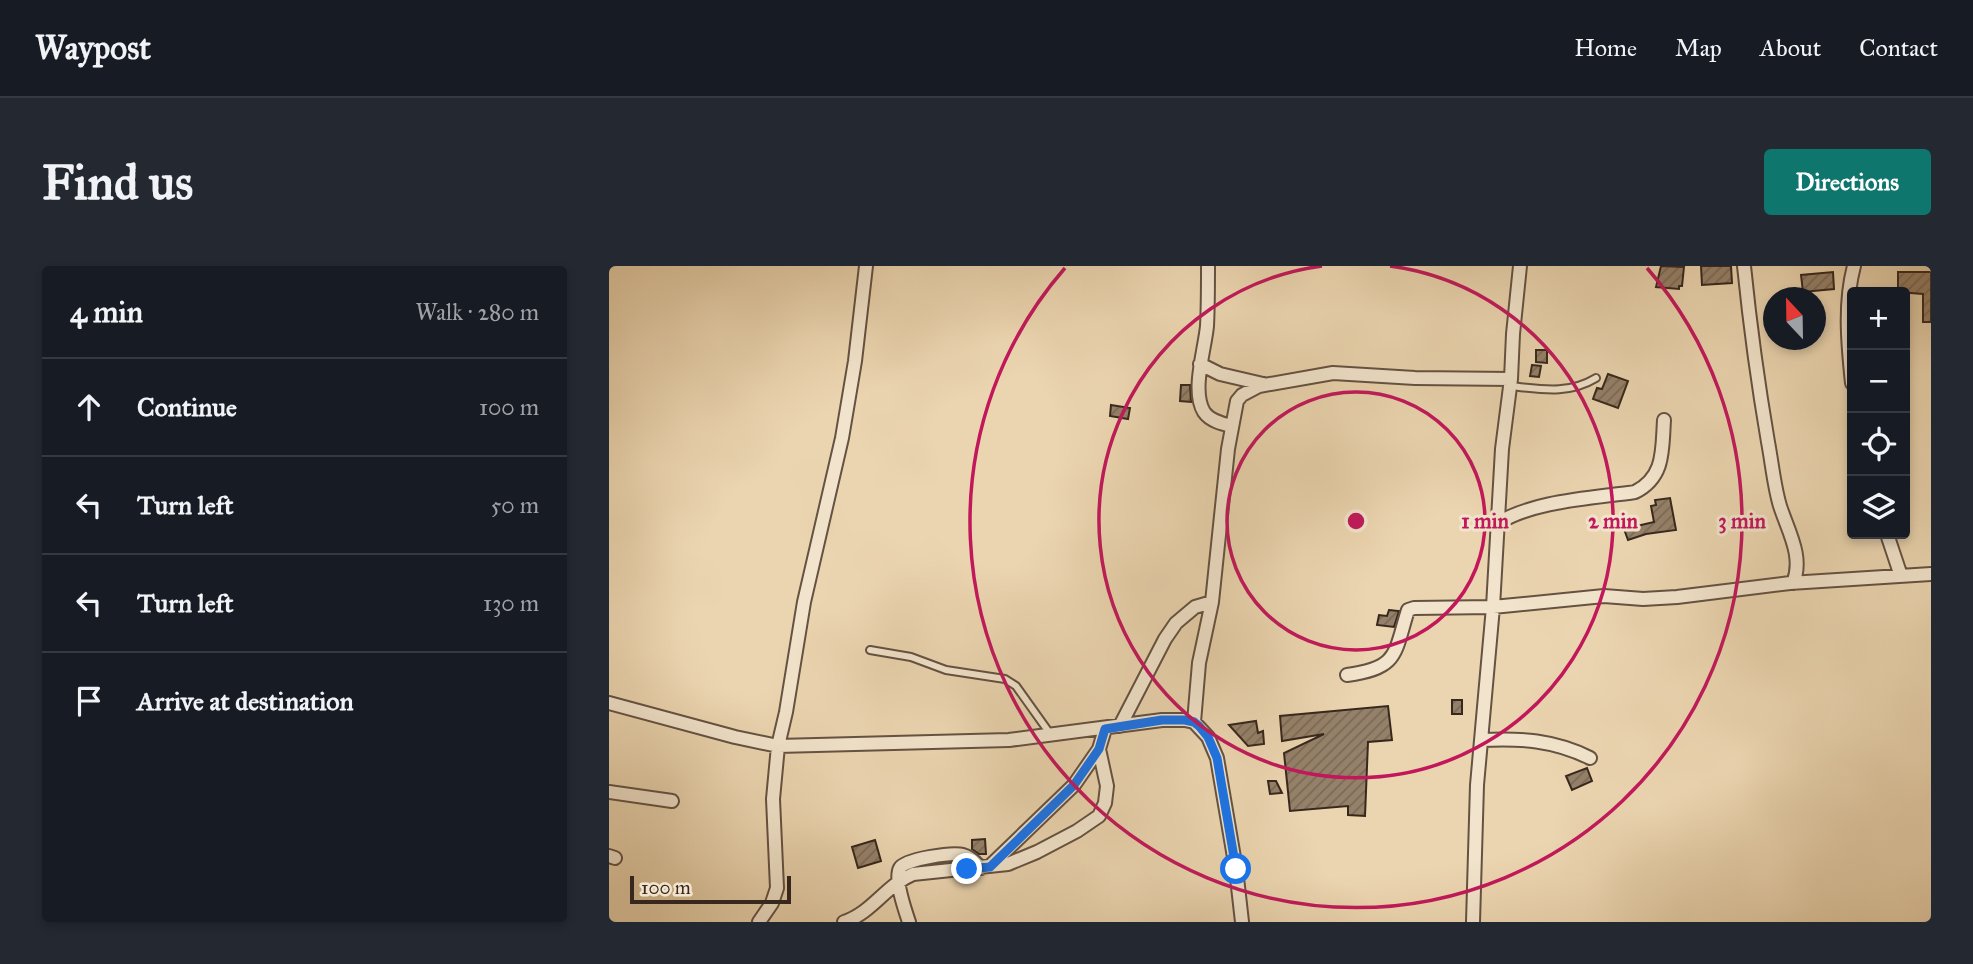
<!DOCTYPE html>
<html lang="en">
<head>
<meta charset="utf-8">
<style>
	body { margin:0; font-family:"IM FELL Great Primer",serif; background:#242831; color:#f1f3f6 }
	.controls { position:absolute; right:21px; top:21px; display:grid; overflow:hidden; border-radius:7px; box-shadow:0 4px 10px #0003 }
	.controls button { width:63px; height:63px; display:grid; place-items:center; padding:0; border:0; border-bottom:2px solid #363941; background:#171b24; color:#f1f3f6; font:35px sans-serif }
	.compass { position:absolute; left:1154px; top:21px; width:63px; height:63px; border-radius:50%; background:#171b24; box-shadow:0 4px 10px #0003; rotate:338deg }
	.scale { position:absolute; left:21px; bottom:18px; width:161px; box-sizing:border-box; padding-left:7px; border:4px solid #37271d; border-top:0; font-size:19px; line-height:24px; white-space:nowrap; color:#37271d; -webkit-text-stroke:5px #f2e4cc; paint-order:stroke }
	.stop { position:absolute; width:21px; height:21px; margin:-16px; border:5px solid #1a73e8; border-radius:50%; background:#fff }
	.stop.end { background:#1a73e8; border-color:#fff; box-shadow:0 2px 7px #0008 }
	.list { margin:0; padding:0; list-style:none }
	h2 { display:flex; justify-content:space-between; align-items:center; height:91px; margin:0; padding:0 28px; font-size:30px }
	h2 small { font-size:23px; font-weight:400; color:#9ea1a6 }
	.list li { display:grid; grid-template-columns:46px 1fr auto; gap:21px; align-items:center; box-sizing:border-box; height:98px; padding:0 28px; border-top:2px solid #363941 }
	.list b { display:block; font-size:26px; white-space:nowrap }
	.list em { font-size:23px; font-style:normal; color:#9ea1a6 }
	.icon { flex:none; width:38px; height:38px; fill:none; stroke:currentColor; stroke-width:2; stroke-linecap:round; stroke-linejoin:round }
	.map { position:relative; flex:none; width:1322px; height:656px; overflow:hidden; border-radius:7px }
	header { display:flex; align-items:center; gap:42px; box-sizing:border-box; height:98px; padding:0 35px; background:#171b24; border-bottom:2px solid #363941 }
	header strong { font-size:33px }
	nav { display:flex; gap:38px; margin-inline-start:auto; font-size:24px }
	.intro { display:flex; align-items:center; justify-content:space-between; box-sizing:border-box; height:168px; padding:0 42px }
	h1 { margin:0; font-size:49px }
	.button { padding:18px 32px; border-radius:7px; background:#0f766e; color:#fff; font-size:24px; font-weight:700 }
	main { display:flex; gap:42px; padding:0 42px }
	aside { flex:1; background:#171b24; border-radius:7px; box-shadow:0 4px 10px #0003 }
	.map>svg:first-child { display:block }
	.building { fill:url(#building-hatch); stroke:#37271d; stroke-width:2 }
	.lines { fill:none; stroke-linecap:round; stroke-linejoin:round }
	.service-casing { stroke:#645242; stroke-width:10 }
	.minor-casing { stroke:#645242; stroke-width:16 }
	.service { stroke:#f2e4cc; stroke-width:6 }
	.minor { stroke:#f2e4cc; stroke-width:12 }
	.route { stroke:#1a73e8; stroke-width:9 }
	.ring { fill:none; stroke:#c2185b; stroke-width:3.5 }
	.centre { fill:#c2185b; stroke:#f2e4cc; stroke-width:3.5 }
	.ring-label { font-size:21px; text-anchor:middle; font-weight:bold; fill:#c2185b; stroke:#f2e4cc; stroke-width:6; stroke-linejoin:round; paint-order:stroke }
</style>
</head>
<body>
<header>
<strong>Waypost</strong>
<nav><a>Home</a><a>Map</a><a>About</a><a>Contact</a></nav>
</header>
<div class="intro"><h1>Find us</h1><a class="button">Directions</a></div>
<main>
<aside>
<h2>4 min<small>Walk · 280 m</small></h2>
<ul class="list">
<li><svg class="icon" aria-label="ahead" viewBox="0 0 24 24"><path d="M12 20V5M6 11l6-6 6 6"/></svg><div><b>Continue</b></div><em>100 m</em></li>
<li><svg class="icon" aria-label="left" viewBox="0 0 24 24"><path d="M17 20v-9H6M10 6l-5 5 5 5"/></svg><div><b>Turn left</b></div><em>50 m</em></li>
<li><svg class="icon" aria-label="left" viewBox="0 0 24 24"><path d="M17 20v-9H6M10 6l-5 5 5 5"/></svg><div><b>Turn left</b></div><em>130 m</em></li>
<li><svg class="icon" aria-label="arrive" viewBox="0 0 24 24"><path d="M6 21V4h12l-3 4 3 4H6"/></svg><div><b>Arrive at destination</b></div></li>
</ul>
</aside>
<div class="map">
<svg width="1322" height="656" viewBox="0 0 1322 656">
	<defs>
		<pattern id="building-hatch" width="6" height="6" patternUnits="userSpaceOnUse" patternTransform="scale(1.75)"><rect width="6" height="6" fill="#958169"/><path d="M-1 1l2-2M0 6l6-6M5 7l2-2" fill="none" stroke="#7a6a56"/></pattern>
	</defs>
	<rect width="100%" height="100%" fill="#ebd5b0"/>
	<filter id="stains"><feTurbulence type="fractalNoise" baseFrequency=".00286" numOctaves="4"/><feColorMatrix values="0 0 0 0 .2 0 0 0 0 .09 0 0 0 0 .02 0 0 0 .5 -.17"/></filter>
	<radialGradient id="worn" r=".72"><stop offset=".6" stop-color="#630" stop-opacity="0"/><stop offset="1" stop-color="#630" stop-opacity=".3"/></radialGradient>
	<path class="building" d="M1052,0L1075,1L1073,20H1070V23L1047,21Z
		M1092,0H1122L1123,17L1093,19Z
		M1224,6L1225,23L1194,26L1192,9Z
		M1289,6H1322V56H1314V28L1289,26Z
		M927,84H938V97L927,96Z
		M923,99L932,100L930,111L921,110Z
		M999,108L1019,115L1009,142L984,133L988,122L993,123Z
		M572,119H581L582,136L571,135Z
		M502,139L521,142L519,153L501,150Z
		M1061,232L1067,264L1037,268L1019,274L1015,263L1045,256L1042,240L1047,239L1046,234Z
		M780,344L790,345L785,361L768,359L770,349L778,350Z
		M843,434H853V448H843Z
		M779,440L783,474L759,476L756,550L739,549V540L681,545L675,487L715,468L673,475L671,450Z
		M647,455L649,467L654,465L655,478L639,480L620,459Z
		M978,502L983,515L963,524L957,510Z
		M659,515H667L673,527L661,528Z
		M376,573L377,588H370L363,583V574Z
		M266,574L272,595L249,602L243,581Z"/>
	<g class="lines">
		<defs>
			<path id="service" d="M901,120C931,123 959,129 987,112
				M261,384L302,391L337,404L396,413L407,420L442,469"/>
			<path id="minor" d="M599,0C599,20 599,40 598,60C596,83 582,125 595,146C601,155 614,158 623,160
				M1135,0C1141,59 1149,118 1159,176C1163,197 1165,220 1171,240C1179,265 1195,291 1184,317
				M591,98L611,108L654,118
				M1243,117C1239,79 1235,37 1245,0
				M888,258C922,235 985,232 1026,226C1056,211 1053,184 1055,154
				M1278,268L1292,310
				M738,409C790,402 785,388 799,344L805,342L884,341L995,330L1034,333L1068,331L1181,317L1322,308
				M0,437L126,471L169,480L400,474L553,454H576L585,456L599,471L608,492L627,603L633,656
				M585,456L590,397L603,336L619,183L628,135L633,129L650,120L724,107L806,112L902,113
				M511,460L556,373L567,357L586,341L603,336
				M872,474C911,472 945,474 981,492
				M0,526L63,535
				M0,590L6,592
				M381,600L465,519L490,483L496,463
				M150,656L163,637L168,622L164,533L169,480L177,446L195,336L233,172L246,95L257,0
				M235,656C263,647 277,619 304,608L399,598L428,586L468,565L490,550L496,537L498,520L490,483
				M300,656C296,644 285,613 291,602C296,593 344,586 354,589C362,591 367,597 372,602
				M864,656L868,519L884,341L893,183L902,113L904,68L911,0"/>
		</defs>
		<use href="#service" class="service-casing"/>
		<use href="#minor" class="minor-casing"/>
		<use href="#service" class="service"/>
		<use href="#minor" class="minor"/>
	</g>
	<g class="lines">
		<path class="route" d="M358,603L381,601L465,519L490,483L496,463L553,454H576L585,456L590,460L599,471L608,492L627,603"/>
	</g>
	<g class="ring">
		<circle cx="747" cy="255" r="129"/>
		<path d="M781 0A257 257 0 1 1 713 0"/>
		<path d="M1038 2A386 386 0 1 1 456 2"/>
	</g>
	<circle cx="747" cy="255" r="10" class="centre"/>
	<g class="ring-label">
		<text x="876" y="262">1 min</text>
		<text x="1004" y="262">2 min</text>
		<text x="1133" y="262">3 min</text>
	</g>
	<rect width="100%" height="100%" filter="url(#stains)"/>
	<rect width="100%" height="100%" fill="url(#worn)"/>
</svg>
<div class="controls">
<button>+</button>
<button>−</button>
<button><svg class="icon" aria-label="locate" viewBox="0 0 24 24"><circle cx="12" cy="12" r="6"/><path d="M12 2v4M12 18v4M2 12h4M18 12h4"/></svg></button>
<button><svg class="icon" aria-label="layers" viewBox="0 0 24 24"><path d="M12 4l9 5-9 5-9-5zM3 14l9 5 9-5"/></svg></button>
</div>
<svg class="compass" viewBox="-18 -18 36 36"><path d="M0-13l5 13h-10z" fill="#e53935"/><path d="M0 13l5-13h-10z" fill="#9ea1a6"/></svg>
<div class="scale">100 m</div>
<div class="stop" style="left:627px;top:603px"></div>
<div class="stop end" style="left:358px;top:603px"></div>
</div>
</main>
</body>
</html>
